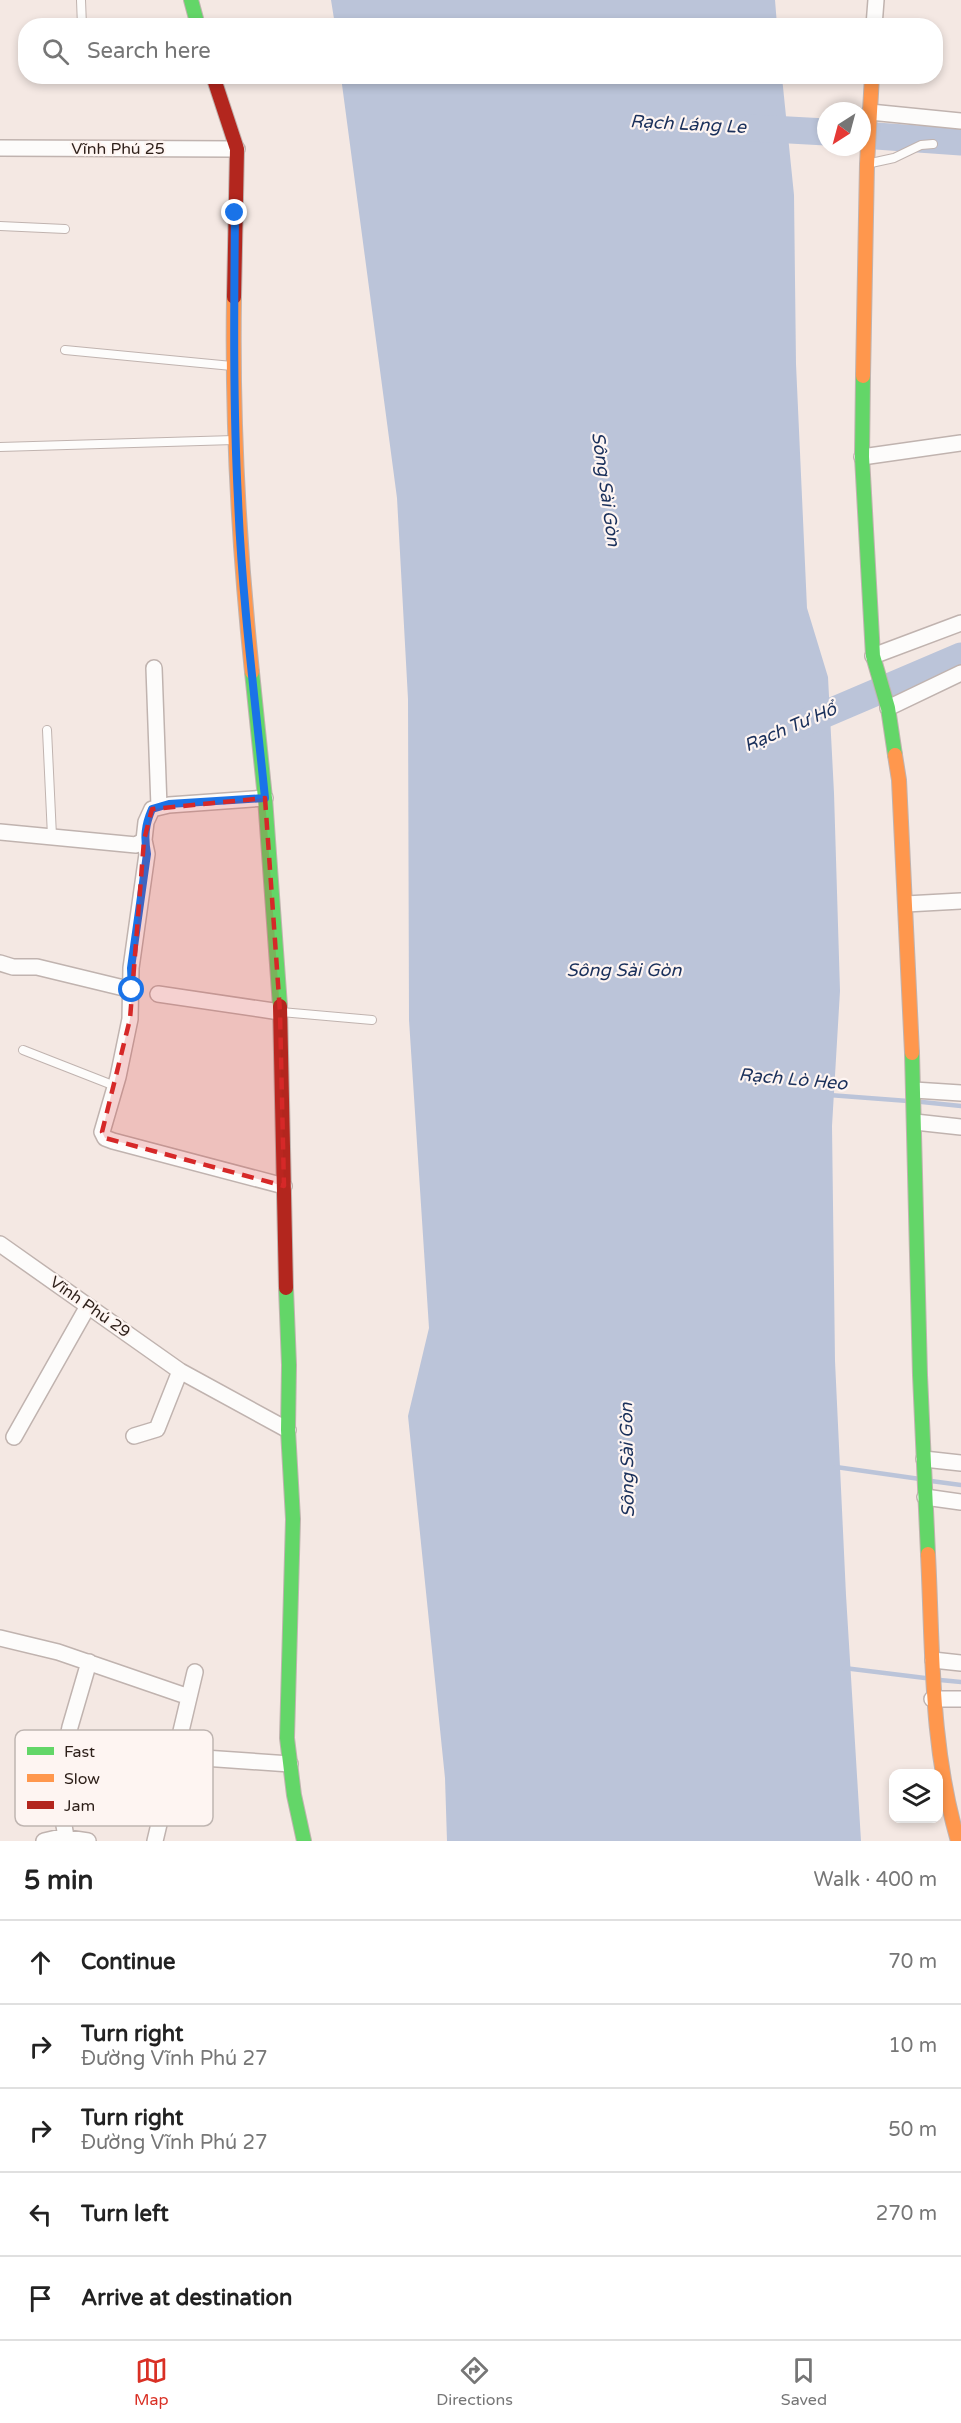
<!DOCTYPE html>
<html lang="en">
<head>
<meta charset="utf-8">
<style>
	body { margin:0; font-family:"Varela Round",sans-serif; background:#f6f6f6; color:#222 }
	.controls { position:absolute; right:18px; bottom:18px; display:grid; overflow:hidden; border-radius:12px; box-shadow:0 3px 9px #0003 }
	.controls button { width:54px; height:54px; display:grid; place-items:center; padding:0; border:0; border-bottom:2px solid #e0e0e0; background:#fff; color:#222; font:30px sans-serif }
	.compass { position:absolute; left:817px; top:102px; width:54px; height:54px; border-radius:50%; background:#fff; box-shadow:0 3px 9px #0003; rotate:216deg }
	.stop { position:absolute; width:18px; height:18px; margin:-14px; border:4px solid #1a73e8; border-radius:50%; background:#fff }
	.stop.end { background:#1a73e8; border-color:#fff; box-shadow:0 2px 6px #0008 }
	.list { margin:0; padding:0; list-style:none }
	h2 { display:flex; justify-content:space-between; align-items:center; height:78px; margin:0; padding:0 24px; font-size:26px }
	h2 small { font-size:20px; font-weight:400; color:#767676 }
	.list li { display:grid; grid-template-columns:39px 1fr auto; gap:18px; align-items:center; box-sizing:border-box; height:84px; padding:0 24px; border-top:2px solid #e0e0e0 }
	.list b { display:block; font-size:22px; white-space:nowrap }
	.list p { margin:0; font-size:20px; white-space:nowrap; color:#767676 }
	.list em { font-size:20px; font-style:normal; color:#767676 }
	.icon { flex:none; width:33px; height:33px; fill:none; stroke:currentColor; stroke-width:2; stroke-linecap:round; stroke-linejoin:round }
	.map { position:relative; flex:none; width:961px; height:1841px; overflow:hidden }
	.search { position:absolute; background:#fff; box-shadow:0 3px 9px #0003; left:18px; right:18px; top:18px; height:66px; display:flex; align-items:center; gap:15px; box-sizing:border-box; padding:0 21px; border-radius:24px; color:#767676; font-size:22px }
	.sheet { height:498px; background:#fff }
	nav { display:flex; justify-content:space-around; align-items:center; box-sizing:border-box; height:84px; border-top:2px solid #e0e0e0; background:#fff; font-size:16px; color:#767676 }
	nav a { display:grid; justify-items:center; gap:3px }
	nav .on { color:#d93025 }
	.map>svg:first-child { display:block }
	.water { fill:#bbc4d9 }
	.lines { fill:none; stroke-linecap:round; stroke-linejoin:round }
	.stream { stroke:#bbc4d9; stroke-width:4.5 }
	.river { stroke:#bbc4d9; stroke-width:27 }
	.lane-casing { stroke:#c0b3af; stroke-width:10 }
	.street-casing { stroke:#c0b3af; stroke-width:18 }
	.fast-casing { stroke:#c0b3af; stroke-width:16 }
	.slow-casing { stroke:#c0b3af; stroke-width:16 }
	.jam-casing { stroke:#c0b3af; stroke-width:16 }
	.lane { stroke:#fdfcfb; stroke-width:8 }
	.street { stroke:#fdfcfb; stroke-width:15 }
	.fast { stroke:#63d668; stroke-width:14 }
	.slow { stroke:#ff974d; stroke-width:14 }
	.jam { stroke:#b3261e; stroke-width:14 }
	.route { stroke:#1a73e8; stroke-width:8 }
	.marked { fill:#d62828; fill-opacity:0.2; stroke:#d62828; stroke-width:4.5; stroke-dasharray:12 8; stroke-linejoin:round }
	.labels { text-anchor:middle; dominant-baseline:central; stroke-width:4.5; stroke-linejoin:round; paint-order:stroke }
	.street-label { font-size:16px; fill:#2d1f19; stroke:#fef5f2 }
	.water-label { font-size:18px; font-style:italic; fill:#1a305b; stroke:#fef5f2 }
	.key { fill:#fef5f2; stroke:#bfb5b1; stroke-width:1.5 }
	.key-label { font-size:16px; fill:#2d1f19 }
</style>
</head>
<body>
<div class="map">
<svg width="961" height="1841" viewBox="0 0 961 1841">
	<rect width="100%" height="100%" fill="#f4e8e3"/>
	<path class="water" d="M331,0H775L777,25H335Z
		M341,77H782L794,195L796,364L807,608L828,677L834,793L840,991L832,1126L835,1361L846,1595L861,1841H447L445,1778L408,1416L429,1328L409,1020L408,699L397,498Z"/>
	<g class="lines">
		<path class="stream" d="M829,1095L908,1101
			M922,1102L961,1106
			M836,1467L920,1479
			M931,1481L961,1485
			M844,1668L925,1678
			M940,1680L961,1682"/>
		<path class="river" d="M752,128L826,132
			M862,135L961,142
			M797,726L961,656"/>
		<defs>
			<path id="lane" d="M81,0L82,26
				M78,78V76
				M871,163L894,158L921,145L933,144
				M0,226L65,229
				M65,350L232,366
				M0,447L234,440
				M47,730L52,836
				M281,1012L372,1020
				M23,1050L115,1086"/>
			<path id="street" d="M874,26L876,0
				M870,112L961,121
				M0,148L237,149
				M862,457L961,443
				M873,656L961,623
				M154,668L159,807
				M888,708L961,673
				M0,832L136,845L144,840L146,822L152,809L169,805L265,798
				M144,840L147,854L131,968L130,1019L118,1077L102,1132L105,1138L113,1141L284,1186
				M906,904L961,901
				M0,963L13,967H37L132,990
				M158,994L280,1012
				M914,1090L961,1093
				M915,1122L961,1127
				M0,1244L180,1371L288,1430
				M134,1436L157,1429L180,1371
				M14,1437L88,1306
				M924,1459L961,1463
				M925,1497L961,1502
				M0,1638L58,1652L189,1697
				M933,1660L961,1663
				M932,1699H961
				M175,1756L290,1764
				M66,1837L58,1791L60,1776L70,1727L89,1662
				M44,1841L61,1837L88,1841
				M155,1841L195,1672"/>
			<path id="fast" d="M191,0L198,26
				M863,376L862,457L873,656L888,708L895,755
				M252,672L265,798L280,1006
				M912,1053L920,1375L928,1554
				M286,1288L289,1365L288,1430L293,1519L287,1738L294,1795L304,1841"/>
			<path id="slow" d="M234,297C232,422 239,548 252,672
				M863,376L867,164L872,76
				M895,755L899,780L912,1053
				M928,1554C933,1653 930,1745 958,1841"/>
			<path id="jam" d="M213,76L237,149L234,297
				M280,1006L286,1288"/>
		</defs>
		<use href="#lane" class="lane-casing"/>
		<use href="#street" class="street-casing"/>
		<use href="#fast" class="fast-casing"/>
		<use href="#slow" class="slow-casing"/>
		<use href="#jam" class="jam-casing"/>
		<use href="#lane" class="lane"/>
		<use href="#street" class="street"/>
		<use href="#fast" class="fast"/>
		<use href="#slow" class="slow"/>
		<use href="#jam" class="jam"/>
	</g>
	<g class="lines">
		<path class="route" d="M132,990L131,968L147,854C144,837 145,825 152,809L169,804L265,798C255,699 242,599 238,499C233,404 234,308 235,213"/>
	</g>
	<path class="marked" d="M265,798L280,1012L284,1186L105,1138L102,1132L130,1019L144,840L152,809Z"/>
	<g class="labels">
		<g class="street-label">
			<text x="118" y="149">Vĩnh Phú 25</text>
			<text transform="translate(90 1307) rotate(35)">Vĩnh Phú 29</text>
		</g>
		<g class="water-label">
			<text transform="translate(688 124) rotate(3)">Rạch Láng Le</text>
			<text transform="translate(606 489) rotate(82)">Sông Sài Gòn</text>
			<text transform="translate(790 727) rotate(-23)">Rạch Tư Hổ</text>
			<text x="624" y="970">Sông Sài Gòn</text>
			<text transform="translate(793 1079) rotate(5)">Rạch Lò Heo</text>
			<text transform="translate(627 1460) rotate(-91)">Sông Sài Gòn</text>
		</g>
	</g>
	<rect x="15" y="1730" width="198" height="96" rx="9" class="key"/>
	<rect x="27" y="1747" width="27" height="8" fill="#63d668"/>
	<rect x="27" y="1774" width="27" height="8" fill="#ff974d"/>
	<rect x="27" y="1801" width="27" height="8" fill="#b3261e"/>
	<g class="key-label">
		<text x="64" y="1757">Fast</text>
		<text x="64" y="1784">Slow</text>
		<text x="64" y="1811">Jam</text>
	</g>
</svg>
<div class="controls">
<button><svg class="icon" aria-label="layers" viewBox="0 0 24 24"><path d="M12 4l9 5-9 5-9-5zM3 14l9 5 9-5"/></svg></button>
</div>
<svg class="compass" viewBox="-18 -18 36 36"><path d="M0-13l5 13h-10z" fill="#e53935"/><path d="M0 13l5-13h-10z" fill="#767676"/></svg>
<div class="stop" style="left:132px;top:990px"></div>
<div class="stop end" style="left:235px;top:213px"></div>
<div class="search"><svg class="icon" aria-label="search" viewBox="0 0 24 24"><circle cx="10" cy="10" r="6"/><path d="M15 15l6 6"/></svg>Search here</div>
</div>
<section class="sheet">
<h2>5 min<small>Walk · 400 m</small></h2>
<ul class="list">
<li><svg class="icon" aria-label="ahead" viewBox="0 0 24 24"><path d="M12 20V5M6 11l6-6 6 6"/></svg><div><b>Continue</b></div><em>70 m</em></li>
<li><svg class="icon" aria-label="right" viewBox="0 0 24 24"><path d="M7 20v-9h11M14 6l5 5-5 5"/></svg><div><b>Turn right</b><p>Đường Vĩnh Phú 27</p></div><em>10 m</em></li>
<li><svg class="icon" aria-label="right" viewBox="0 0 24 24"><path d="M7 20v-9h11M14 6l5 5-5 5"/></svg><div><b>Turn right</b><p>Đường Vĩnh Phú 27</p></div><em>50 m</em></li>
<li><svg class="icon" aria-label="left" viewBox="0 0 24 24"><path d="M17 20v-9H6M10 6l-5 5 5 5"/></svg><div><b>Turn left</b></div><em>270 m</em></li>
<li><svg class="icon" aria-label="arrive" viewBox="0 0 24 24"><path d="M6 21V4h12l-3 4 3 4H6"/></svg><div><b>Arrive at destination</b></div></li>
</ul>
</section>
<nav>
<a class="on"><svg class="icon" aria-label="map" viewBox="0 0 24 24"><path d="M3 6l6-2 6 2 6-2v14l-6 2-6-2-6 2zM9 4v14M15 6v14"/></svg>Map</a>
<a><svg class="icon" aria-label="directions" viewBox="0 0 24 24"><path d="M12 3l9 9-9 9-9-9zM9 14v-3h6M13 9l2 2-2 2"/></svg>Directions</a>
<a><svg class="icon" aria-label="saved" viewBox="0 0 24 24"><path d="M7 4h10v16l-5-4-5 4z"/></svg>Saved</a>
</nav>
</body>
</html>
